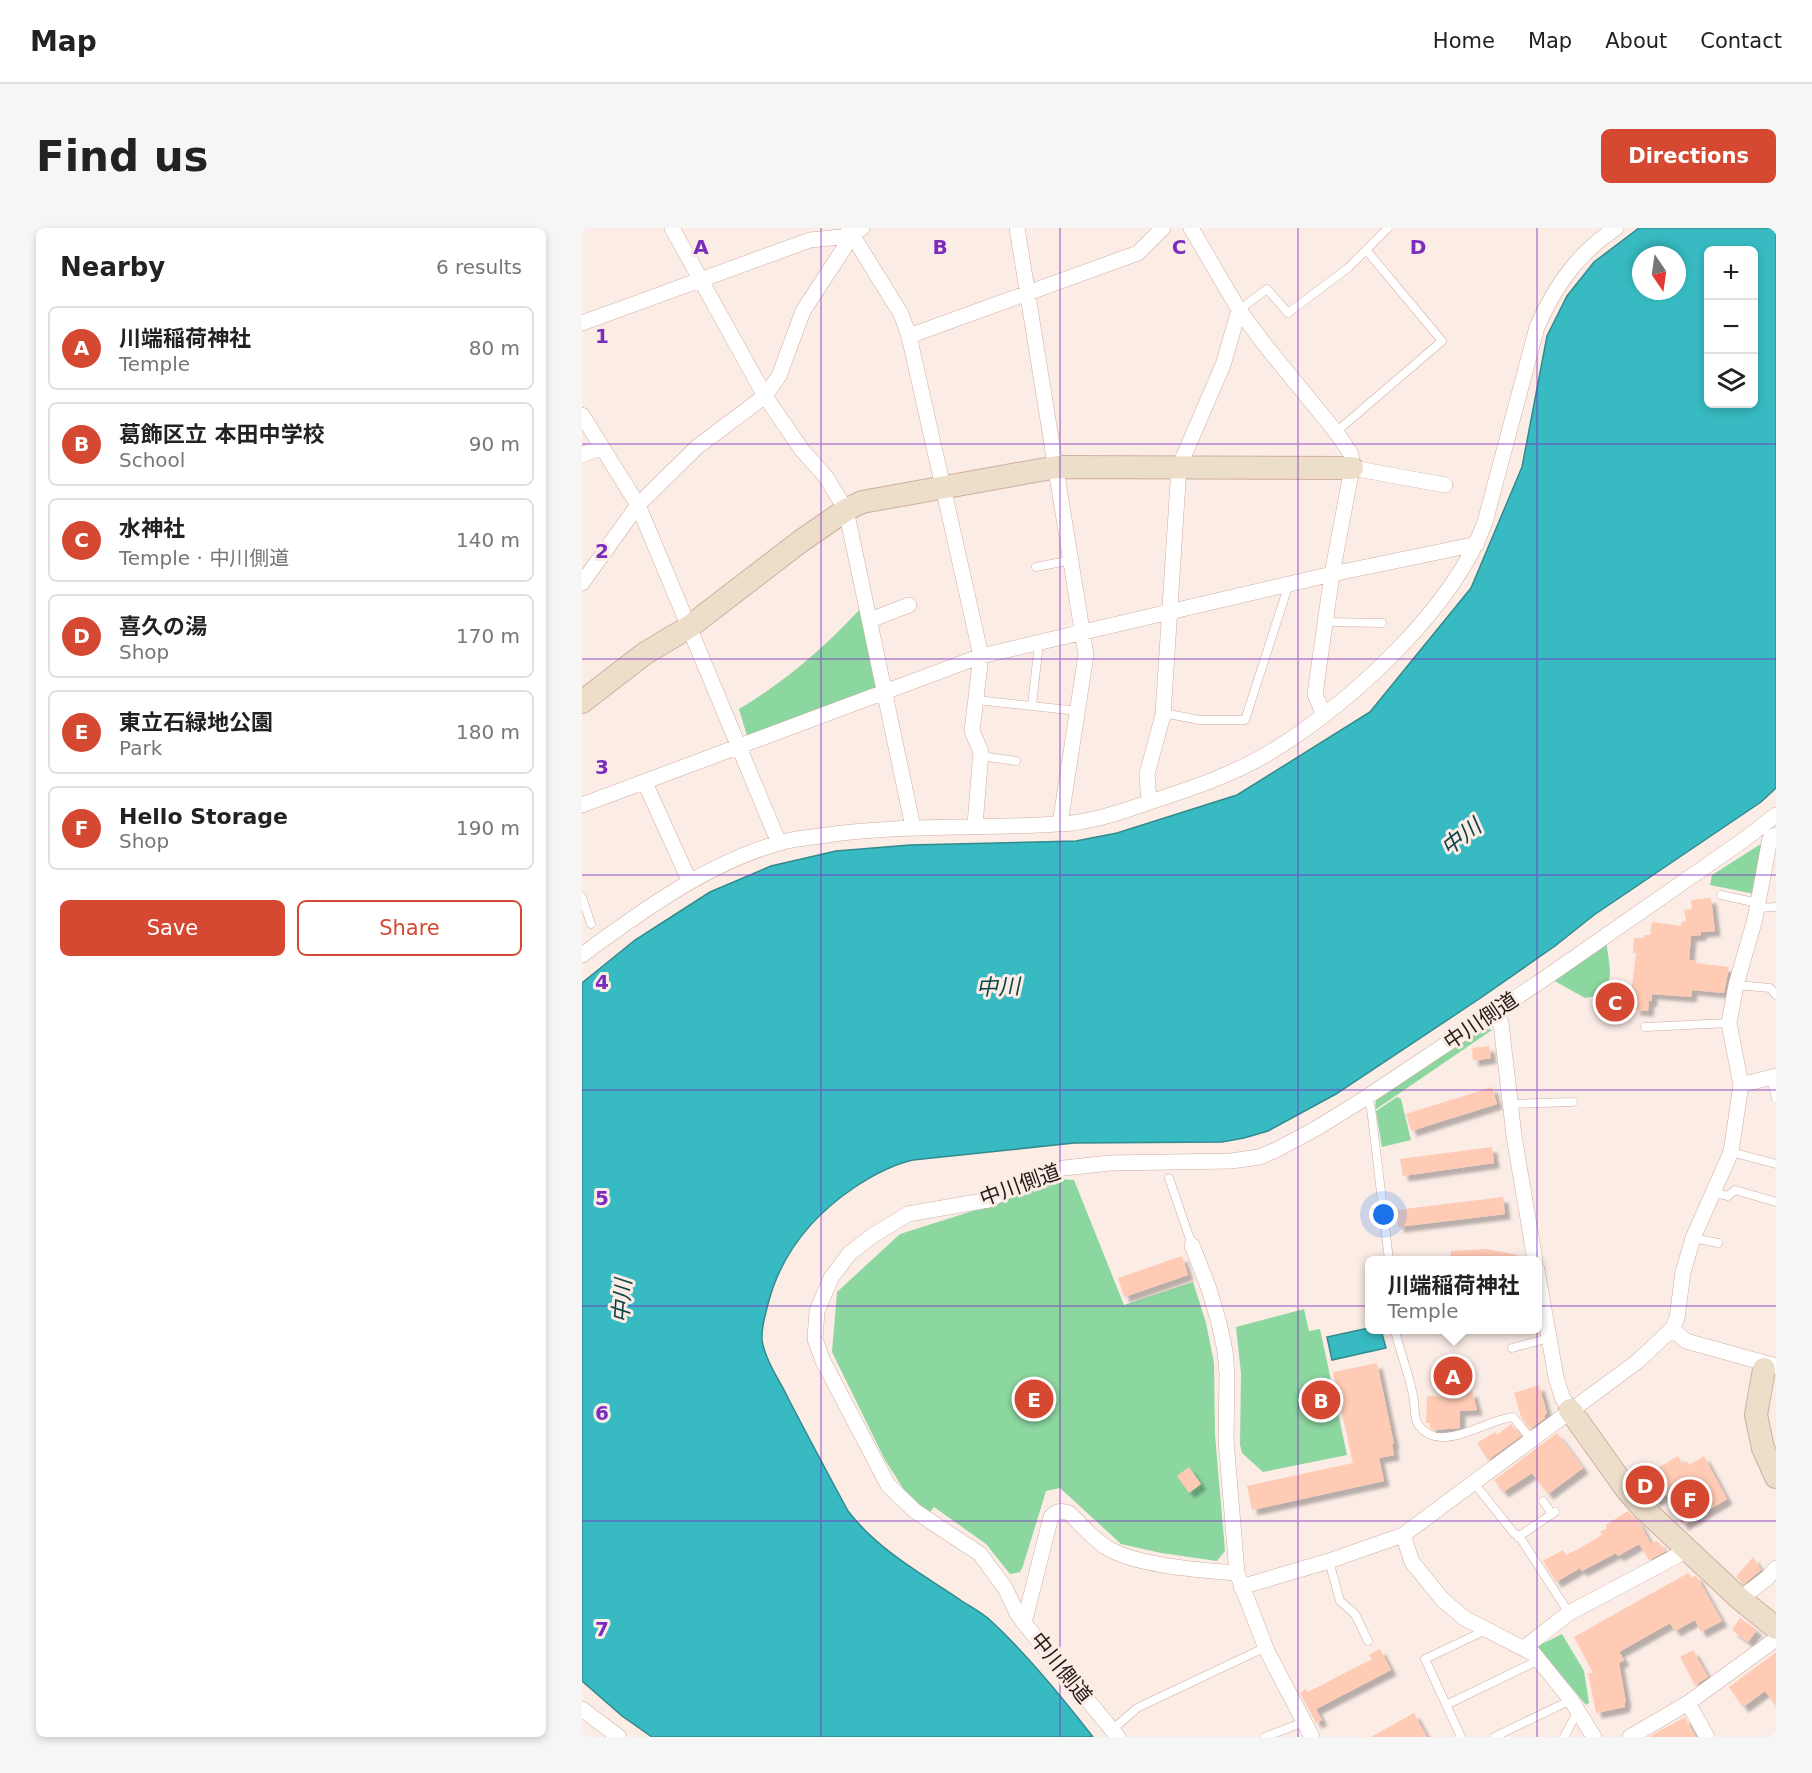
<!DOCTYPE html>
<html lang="en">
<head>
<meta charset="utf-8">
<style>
	body { margin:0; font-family:"DejaVu Sans","Noto Sans JP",sans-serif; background:#f6f6f6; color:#222 }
	.controls { position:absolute; right:18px; top:18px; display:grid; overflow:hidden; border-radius:9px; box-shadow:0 3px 9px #0003 }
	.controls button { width:54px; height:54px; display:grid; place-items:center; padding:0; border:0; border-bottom:2px solid #e0e0e0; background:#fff; color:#222; font:30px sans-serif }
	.compass { position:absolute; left:1050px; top:18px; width:54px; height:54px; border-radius:50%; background:#fff; box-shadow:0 3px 9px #0003; rotate:167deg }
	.you { position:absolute; left:802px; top:987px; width:21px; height:21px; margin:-15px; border:4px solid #fff; border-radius:50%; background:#1a73e8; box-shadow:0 0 0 9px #1a73e833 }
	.badge { display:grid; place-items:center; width:39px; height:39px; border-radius:50%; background:#d54932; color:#fff; font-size:20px; font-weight:700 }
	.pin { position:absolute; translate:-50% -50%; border:3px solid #fff; box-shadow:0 2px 6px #0006 }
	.popup { position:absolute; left:783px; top:1028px; width:177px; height:78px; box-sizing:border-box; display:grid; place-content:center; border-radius:9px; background:#fff; filter:drop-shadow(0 2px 4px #0005); font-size:20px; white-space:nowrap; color:#767676 }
	.popup b { font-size:22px; color:#222 }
	.popup::after { content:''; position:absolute; left:50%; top:100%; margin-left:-12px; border:12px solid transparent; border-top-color:#fff }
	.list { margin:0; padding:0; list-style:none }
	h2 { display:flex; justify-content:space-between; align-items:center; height:78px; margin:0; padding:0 24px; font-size:26px }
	h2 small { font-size:20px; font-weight:400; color:#767676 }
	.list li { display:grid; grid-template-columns:39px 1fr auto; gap:18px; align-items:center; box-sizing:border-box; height:84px; margin:0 12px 12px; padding:0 12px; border:2px solid #e0e0e0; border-radius:9px }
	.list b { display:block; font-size:22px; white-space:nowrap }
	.list p { margin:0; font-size:20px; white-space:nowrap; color:#767676 }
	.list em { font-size:20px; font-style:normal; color:#767676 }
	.actions { display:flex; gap:12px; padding:18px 24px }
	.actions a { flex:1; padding:14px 0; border:2px solid #d54932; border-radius:9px; text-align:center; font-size:21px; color:#d54932 }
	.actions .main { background:#d54932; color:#fff }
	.icon { flex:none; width:33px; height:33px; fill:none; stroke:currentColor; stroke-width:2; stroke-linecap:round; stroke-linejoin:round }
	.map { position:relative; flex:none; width:1194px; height:1509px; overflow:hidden; border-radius:9px }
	header { display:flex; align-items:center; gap:36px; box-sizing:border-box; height:84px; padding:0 30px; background:#fff; border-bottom:2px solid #e0e0e0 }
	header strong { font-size:28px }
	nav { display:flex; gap:33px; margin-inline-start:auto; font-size:21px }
	.intro { display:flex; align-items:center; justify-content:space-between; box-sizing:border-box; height:144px; padding:0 36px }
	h1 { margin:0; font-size:42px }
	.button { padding:15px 27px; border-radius:9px; background:#d54932; color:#fff; font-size:21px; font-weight:700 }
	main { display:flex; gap:36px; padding:0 36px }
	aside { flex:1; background:#fff; border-radius:9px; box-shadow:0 3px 9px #0003 }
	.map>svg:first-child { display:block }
	.green { fill:#8cd7a0 }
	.water { fill:#37bac1; stroke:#328a8d; stroke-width:1.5; fill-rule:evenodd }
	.building { fill:#ffcbb5; filter:url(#shadow) }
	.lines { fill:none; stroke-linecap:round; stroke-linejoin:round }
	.lane-casing { stroke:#d0ae9f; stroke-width:9 }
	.street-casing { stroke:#d0ae9f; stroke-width:16 }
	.secondary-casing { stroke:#d0ae9f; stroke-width:24 }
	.lane { stroke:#fff; stroke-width:8 }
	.street { stroke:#fff; stroke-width:15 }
	.secondary { stroke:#eddeca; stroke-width:22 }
	.grid { fill:none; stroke:#7b2cbf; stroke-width:1.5; stroke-opacity:0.55 }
	.labels { text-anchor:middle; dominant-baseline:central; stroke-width:6; stroke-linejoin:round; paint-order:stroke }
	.street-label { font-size:21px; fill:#271b15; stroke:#fbece6 }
	.water-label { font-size:22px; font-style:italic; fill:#0b4548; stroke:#fbece6 }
	.grid-label { font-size:20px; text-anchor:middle; font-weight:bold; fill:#7b2cbf; stroke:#fbece6; stroke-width:6; stroke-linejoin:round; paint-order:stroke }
</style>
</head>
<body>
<header>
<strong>Map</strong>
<nav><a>Home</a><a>Map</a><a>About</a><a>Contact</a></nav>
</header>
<div class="intro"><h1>Find us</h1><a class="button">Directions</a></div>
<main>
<aside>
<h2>Nearby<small>6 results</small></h2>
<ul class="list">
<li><span class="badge">A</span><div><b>川端稲荷神社</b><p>Temple</p></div><em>80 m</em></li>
<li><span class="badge">B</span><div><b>葛飾区立 本田中学校</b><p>School</p></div><em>90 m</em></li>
<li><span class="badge">C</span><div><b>水神社</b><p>Temple · 中川側道</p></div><em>140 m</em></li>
<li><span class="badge">D</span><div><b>喜久の湯</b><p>Shop</p></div><em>170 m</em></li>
<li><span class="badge">E</span><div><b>東立石緑地公園</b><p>Park</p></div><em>180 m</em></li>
<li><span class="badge">F</span><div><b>Hello Storage</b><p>Shop</p></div><em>190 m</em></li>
</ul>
<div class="actions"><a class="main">Save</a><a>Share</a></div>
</aside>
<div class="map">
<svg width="1194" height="1509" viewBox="0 0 1194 1509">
	<defs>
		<filter id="shadow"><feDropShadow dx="5.5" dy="5.5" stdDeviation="1.5" flood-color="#0004"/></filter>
	</defs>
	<rect width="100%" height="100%" fill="#fbece6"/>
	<path class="green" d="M280,379L298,459L165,508L157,481C204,453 243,419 280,379Z
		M1182,614L1173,666L1128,657L1130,647Z
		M1024,713C1026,731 1034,754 1019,767L1003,770L969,751Z
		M901,798L910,802L793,882L794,872Z
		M815,869L819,871L829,912L800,919L794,883Z
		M474,948L475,951L492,952L542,1077L611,1054L624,1095L632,1135L633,1207L643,1323L635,1333L579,1325L539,1316L478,1260L464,1263L441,1338L438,1344L428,1346L404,1316L352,1279L347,1285L326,1268L303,1232L250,1124L255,1064L318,1006L422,973L464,951Z
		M722,1081L727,1103L738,1101L765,1227L681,1244L660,1225L658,1217L659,1145L654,1099Z
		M980,1406L1002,1443L1007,1475L1004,1477L956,1419L959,1414L962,1415Z"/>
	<path class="water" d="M1057,0H1194V560L1179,574L1012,687L973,718L900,769L754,866L686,903L662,910L640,914L492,915L331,932C309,937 291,947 273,959C230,988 199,1025 186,1076C183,1088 179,1100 180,1112C183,1131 196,1150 204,1166C224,1205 245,1244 266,1283C295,1321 338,1345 377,1371C387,1378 399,1384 408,1392C445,1426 480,1469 511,1509H70L40,1488L0,1453V755L53,712L128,664L189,638L254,623L328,617L494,613L535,605L655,567L788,484L889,360L940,239L965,108L985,68L1012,34ZM1126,22H1172V176H1126ZM1059,27H1095V63H1059Z
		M787,1100V1102H799L804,1120L750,1132L745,1109Z"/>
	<path class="building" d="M1129,670L1133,703L1119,704V707L1109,708L1107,732H1113V735L1147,739L1142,765L1110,762L1109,769L1070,766V773H1067L1066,783L1052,782L1053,775H1048L1054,725H1051L1052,710H1062V707H1068L1070,694L1099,698V694L1104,693L1102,682L1110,681L1109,672Z
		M907,818L909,830L891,833L890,820Z
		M910,859L915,876L829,903L824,886Z
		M910,919L912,935L821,948L818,931Z
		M921,969L923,986L816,999L814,982Z
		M905,1021L935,1027V1032H869V1023Z
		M600,1028L606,1047L542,1069L536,1050Z
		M795,1135L812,1216H810L812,1227L797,1230L802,1253L670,1282L665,1258L771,1235L751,1144Z
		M957,1157L965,1185L962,1188L963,1190L948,1201L939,1189L932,1165Z
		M890,1163L895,1182L878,1183V1200L852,1202L848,1200V1195H844L845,1168L874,1169Z
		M929,1196L939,1208L906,1232L895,1215L913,1204L915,1207Z
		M975,1205L1001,1240L966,1266L950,1245L921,1264L912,1252Z
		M1096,1228L1101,1236L1105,1233L1107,1237L1122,1228L1145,1271L1101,1297L1084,1266L1073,1273L1055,1252Z
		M607,1239L619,1256L607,1265L595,1248Z
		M1046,1283L1058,1296L1069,1316L1075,1313L1084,1323L1067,1332L1057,1316L1036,1328L1034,1325L1000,1343L998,1340L974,1354L961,1333L981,1322L984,1327L998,1320L1020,1307L1018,1304L1025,1300L1024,1297Z
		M1171,1329L1179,1342L1162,1356L1154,1349Z
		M1106,1345L1110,1350L1113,1347L1115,1349L1140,1393L1119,1404L1113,1392L1093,1403L1088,1395L1037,1424L1042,1432L1037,1435L1044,1475H1042L1043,1479L1014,1485L1006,1445H1011L992,1409Z
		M1158,1390L1175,1402L1166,1414L1150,1402Z
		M798,1421L809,1442L734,1481L740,1492L734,1495L718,1465L724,1461L726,1464L790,1431L787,1427Z
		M1111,1422L1126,1449L1113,1457L1098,1429Z
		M1194,1424V1478L1183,1463L1161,1479L1147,1459Z
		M832,1485L845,1509H789Z
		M1103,1489L1114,1509H1067L1077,1503Z"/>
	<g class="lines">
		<defs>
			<path id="lane" d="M657,82L685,61L706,85L766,40L806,0
				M754,204L860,113L785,23
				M454,339L490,332
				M743,394L800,395
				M394,472L496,483
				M450,478L456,423L454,415
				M581,485L618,492H663L705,362L704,358
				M399,528L434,533
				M1139,667L1176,675
				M0,669L9,696
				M1175,680L1194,679
				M1154,757L1188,760L1194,767
				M1063,799L1147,795
				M1189,849L1194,870
				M785,869L789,880L807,1032
				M928,876L991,874
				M1149,924L1194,936
				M587,950L610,1017
				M1133,965L1146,968L1153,962L1194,974
				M1111,1010L1136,1015
				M813,1102C818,1126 829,1149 832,1174C833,1181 832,1190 836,1196C842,1206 853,1210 864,1209C888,1207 908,1192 931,1189L949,1211
				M930,1120L967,1110
				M892,1255L931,1304L939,1311L987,1385
				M961,1273L970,1286
				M936,1309L973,1284
				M747,1333L758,1373L773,1386L786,1413
				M864,1477L957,1432
				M530,1502L555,1480L684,1419
				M683,1509L722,1494
				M879,1509L843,1431L904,1402
				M912,1509L989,1472
				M982,1509L996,1483"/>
			<path id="street" d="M90,0L183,168L220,222L244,249L264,282L331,599
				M266,0L319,86L327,108L399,428L390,503L399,524L393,597
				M435,0L504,427L478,596
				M609,0L657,82L683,117L754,204L769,226L770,240L750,346L733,466L742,487
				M0,95L228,12L270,8L280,0
				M327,108L556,25L581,0
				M0,187L56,277L197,615
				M0,227L19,219
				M770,240L863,257
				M0,355L56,277L115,219L183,168L197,148L221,83L270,8
				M288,392L327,377
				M63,555L108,654
				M567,574L565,546L581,487L597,239L641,137L657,82
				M0,577L399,428L750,346L895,316
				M0,727C58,684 126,635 197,615C210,611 225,610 238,608C317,596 397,601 476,596C508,595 538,584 568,574C611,560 656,545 695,520C771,472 872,380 903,294L955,99C973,58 996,25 1034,0
				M912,784L919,795L932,908L953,1032
				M1159,857L1194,848
				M610,1017L627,1061L637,1095L643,1123L645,1146L644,1212L655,1345L685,1423L730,1509
				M955,1042L974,1149L980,1169L988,1182
				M1090,1101L1104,1113L1194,1138
				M821,1307L830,1334L860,1371L882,1390L952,1426L989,1472L1012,1509
				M659,1359L747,1333L821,1307L1056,1133L1090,1101L1095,1090L1101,1044L1111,1010L1149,924L1159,857L1147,795L1154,757L1173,691L1188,610L1194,607
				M1158,1371L1185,1350L1194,1340
				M442,1395L469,1289C475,1283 479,1282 487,1285C499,1296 511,1311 524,1319C553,1338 620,1342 655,1345
				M942,1420L987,1385L1106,1322
				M1106,1475L1125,1509
				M0,1481L37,1509
				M536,1509L442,1395L435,1385L423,1360L398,1326L333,1283L306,1257L241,1133L233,1111L235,1083L249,1050L267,1026L290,1008L326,986L406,972L465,944L482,940L528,935L649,933L677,929L694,922L735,900L785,869L959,753L1163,611L1194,587
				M1048,1509L1106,1475L1194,1411"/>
			<path id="secondary" d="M0,474L62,426L107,399L219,313L264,282L280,274L475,239L770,240
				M1182,1141L1174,1187L1181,1220L1194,1249
				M988,1182L1045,1262L1061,1280L1158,1371L1194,1400"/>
		</defs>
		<use href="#lane" class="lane-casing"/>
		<use href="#street" class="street-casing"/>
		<use href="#secondary" class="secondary-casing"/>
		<use href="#lane" class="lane"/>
		<use href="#street" class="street"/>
		<use href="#secondary" class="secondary"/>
	</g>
	<path class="grid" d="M239,0V1509M478,0V1509M716,0V1509M955,0V1509M0,216H1194M0,431H1194M0,647H1194M0,862H1194M0,1078H1194M0,1293H1194"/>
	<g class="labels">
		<g class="street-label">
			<text transform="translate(899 793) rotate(-34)">中川側道</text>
			<text transform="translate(438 957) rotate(-20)">中川側道</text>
			<text transform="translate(479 1440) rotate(51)">中川側道</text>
		</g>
		<g class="water-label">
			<text transform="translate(879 609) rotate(-38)">中川</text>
			<text transform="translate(416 759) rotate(-2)">中川</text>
			<text transform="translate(40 1073) rotate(-86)">中川</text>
		</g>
	</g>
	<g class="grid-label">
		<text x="119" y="26">A</text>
		<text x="358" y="26">B</text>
		<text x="597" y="26">C</text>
		<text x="836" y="26">D</text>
		<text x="20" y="115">1</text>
		<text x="20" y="330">2</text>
		<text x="20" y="546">3</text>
		<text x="20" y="761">4</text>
		<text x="20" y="977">5</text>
		<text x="20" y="1192">6</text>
		<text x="20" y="1408">7</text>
	</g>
</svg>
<div class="controls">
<button>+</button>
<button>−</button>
<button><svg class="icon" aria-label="layers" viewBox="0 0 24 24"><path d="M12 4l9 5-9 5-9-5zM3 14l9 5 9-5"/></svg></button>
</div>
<svg class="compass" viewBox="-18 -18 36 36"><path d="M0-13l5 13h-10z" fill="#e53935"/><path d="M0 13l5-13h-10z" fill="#767676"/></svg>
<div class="you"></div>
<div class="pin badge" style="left:871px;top:1148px">A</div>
<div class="popup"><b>川端稲荷神社</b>Temple</div>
<div class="pin badge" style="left:739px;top:1172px">B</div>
<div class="pin badge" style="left:1033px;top:774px">C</div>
<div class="pin badge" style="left:1063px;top:1257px">D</div>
<div class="pin badge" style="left:452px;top:1171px">E</div>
<div class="pin badge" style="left:1108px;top:1271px">F</div>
</div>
</main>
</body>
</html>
